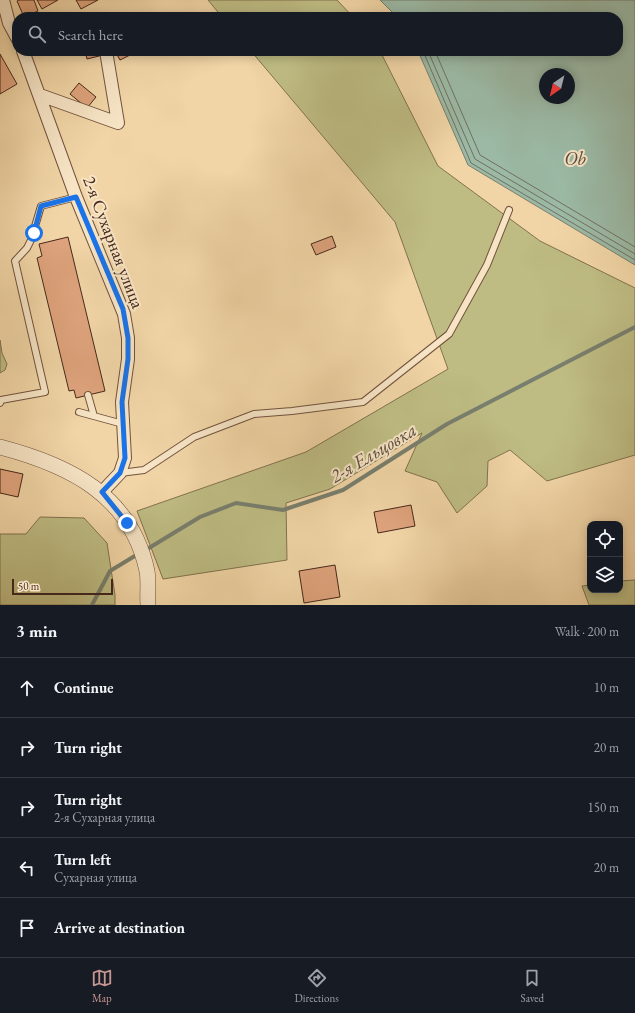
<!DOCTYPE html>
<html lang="en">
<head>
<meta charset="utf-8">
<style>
	body { margin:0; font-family:"EB Garamond",serif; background:#20242c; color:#f1f3f6 }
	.controls { position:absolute; right:12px; bottom:12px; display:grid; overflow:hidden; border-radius:8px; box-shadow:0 2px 10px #0003 }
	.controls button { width:36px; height:36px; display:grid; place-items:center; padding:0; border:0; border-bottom:1px solid #363941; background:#171b24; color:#f1f3f6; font:20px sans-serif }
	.compass { position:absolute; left:539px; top:68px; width:36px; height:36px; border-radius:50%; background:#171b24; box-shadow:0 2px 10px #0003; rotate:215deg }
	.scale { position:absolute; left:12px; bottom:10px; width:101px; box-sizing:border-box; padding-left:4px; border:2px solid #47281b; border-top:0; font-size:11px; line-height:14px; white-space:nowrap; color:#47281b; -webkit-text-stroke:3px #f6e4c5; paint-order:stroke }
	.stop { position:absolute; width:12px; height:12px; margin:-9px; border:3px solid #1a73e8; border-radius:50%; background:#fff }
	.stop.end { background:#1a73e8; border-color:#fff; box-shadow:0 1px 4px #0008 }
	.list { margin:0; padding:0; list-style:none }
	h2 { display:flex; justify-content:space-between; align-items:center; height:52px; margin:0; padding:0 16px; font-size:17px }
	h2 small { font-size:13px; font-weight:400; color:#9ea1a6 }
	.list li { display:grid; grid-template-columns:26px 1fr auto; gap:12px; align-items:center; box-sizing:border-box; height:60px; padding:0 16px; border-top:1px solid #363941 }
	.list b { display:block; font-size:15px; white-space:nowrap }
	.list p { margin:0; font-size:13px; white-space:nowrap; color:#9ea1a6 }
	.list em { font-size:13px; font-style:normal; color:#9ea1a6 }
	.icon { flex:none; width:22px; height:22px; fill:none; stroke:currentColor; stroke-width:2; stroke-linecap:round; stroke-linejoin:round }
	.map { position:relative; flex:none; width:635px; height:605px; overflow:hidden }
	.search { position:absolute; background:#171b24; box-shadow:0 2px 10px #0003; left:12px; right:12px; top:12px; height:44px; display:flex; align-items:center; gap:10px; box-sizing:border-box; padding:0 14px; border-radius:16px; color:#9ea1a6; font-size:15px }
	.sheet { height:352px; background:#171b24 }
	nav { display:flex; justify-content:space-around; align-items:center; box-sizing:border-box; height:56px; border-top:1px solid #363941; background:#171b24; font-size:11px; color:#9ea1a6 }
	nav a { display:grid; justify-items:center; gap:2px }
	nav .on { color:#c59692 }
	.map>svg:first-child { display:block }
	.green { fill:#bebc83; stroke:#82724f }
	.water { fill:#9bb9a5; stroke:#797f6e; fill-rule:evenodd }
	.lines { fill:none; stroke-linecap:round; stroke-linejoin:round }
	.shore { stroke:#717060; stroke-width:1 }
	.stream { stroke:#797f6e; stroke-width:4 }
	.building { fill:#dea37c; stroke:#47281b }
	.service-casing { stroke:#72533e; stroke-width:8 }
	.minor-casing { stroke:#72533e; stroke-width:14 }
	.tertiary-casing { stroke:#72533e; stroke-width:16 }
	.service { stroke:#f6e4c5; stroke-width:6 }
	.minor { stroke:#f6e4c5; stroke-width:12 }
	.tertiary { stroke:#f6e4c5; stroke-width:15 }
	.route { stroke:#1a73e8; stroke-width:5 }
	.labels { text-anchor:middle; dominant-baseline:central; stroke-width:4; stroke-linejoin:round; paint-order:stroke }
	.street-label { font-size:18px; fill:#47281b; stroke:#f6e4c5 }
	.water-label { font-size:19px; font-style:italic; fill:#5c4c3e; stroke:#f6e4c5 }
</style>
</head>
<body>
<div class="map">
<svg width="635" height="605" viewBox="0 0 635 605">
	<rect width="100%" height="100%" fill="#f1d5a6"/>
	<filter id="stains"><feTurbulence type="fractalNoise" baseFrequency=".005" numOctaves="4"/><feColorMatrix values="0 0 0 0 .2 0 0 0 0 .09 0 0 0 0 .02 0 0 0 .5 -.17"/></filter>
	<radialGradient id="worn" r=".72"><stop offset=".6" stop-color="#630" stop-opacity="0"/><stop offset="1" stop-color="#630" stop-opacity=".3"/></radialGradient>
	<path class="green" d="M208,0H337L353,17H222Z
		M251,51H380L438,166L540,241L635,288V455L547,481L510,450L488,461L487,486L457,513L437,482L405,471L422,433L330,489L286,503L287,560L163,579L137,511L306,452L448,369L395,222Z
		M0,340L2,353L7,364L5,370L0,373Z
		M40,517L84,518L107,543L115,595V605H0V534H26Z
		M635,580V605H589L582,586L590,585V590H620V581Z"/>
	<path class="water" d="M380,0H635V265L468,165L418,51H618V17H397ZM545,74H569V98H545Z"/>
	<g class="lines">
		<path class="shore" d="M423,51L471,163L635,260
			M428,51L475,159L635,254
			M435,51L480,155L635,247"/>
		<path class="stream" d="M144,551L200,517L236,503L283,510L343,490L447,424L635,327
			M92,605L110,571L138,554"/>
	</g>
	<path class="building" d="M19,0H34L38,11L24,17L17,1Z
		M37,0H58L42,9Z
		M76,0H98L81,9Z
		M85,51H102L103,55L87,59Z
		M115,51H133L134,53L120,60Z
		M0,54L17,84L0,94Z
		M79,83L96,97L87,108L70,94Z
		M332,236L336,247L316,255L311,244Z
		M68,237L105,391L76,398L74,390L69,391L37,258L42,256L39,244Z
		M0,469L23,474L18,497L0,493Z
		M411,505L415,526L378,533L374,512Z
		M335,565L340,597L304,603L299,571Z"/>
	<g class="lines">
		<defs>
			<path id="service" d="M88,395L94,416
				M0,403L1,400L45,392L15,261L27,248L31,240L41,206L76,197
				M79,412L123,424
				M120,473L144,470L194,437L254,414L292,411L363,402L449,334L487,265L509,210"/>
			<path id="minor" d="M3,0L9,23L17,38
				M23,51L76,197L124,314L128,338V359L122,402L125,458L120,473L102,492
				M40,95L118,123L106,51"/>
			<path id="tertiary" d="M0,447C69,465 131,495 147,571C149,582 147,594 148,605"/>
		</defs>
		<use href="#service" class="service-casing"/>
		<use href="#minor" class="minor-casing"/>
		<use href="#tertiary" class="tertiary-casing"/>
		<use href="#service" class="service"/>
		<use href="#minor" class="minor"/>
		<use href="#tertiary" class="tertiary"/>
	</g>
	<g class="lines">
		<path class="route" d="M34,233L41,206L76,197L123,309L128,338V359L122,402L125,458L120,473L102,492L127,523"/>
	</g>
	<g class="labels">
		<g class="street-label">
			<text transform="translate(114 242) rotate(69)">2-я Сухарная улица</text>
		</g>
		<g class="water-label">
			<text x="575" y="158">Ob</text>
			<text transform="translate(373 453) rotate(-31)">2-я Ельцовка</text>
		</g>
	</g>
	<rect width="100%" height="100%" filter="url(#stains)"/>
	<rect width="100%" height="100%" fill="url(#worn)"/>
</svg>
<div class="controls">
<button><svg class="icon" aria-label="locate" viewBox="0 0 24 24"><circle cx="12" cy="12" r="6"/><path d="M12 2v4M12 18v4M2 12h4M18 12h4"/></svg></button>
<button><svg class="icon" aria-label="layers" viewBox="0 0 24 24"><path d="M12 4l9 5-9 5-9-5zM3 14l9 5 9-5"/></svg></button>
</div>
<svg class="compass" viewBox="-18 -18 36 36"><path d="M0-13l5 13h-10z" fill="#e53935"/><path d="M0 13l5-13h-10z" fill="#9ea1a6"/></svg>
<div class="scale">50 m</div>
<div class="stop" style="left:34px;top:233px"></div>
<div class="stop end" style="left:127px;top:523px"></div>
<div class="search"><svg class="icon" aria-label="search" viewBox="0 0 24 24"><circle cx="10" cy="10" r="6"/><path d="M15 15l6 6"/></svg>Search here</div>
</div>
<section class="sheet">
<h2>3 min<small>Walk · 200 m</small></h2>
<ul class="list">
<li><svg class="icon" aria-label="ahead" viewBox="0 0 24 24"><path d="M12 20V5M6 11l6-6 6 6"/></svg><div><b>Continue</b></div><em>10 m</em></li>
<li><svg class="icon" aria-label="right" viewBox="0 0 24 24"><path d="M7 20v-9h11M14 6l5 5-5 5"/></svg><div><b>Turn right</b></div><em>20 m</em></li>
<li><svg class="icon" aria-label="right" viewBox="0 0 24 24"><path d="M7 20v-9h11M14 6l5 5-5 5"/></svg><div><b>Turn right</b><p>2-я Сухарная улица</p></div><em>150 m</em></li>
<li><svg class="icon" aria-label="left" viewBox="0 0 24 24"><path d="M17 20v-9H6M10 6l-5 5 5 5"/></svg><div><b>Turn left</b><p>Сухарная улица</p></div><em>20 m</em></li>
<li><svg class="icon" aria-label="arrive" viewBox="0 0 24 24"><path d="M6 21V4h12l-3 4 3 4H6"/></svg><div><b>Arrive at destination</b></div></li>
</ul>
</section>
<nav>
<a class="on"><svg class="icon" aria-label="map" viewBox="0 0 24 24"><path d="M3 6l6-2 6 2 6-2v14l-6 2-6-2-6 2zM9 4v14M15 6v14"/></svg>Map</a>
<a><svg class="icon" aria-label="directions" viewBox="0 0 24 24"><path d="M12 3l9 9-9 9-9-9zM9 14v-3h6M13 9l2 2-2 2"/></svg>Directions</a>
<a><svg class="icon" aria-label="saved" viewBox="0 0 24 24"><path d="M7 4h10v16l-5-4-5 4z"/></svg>Saved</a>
</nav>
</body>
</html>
